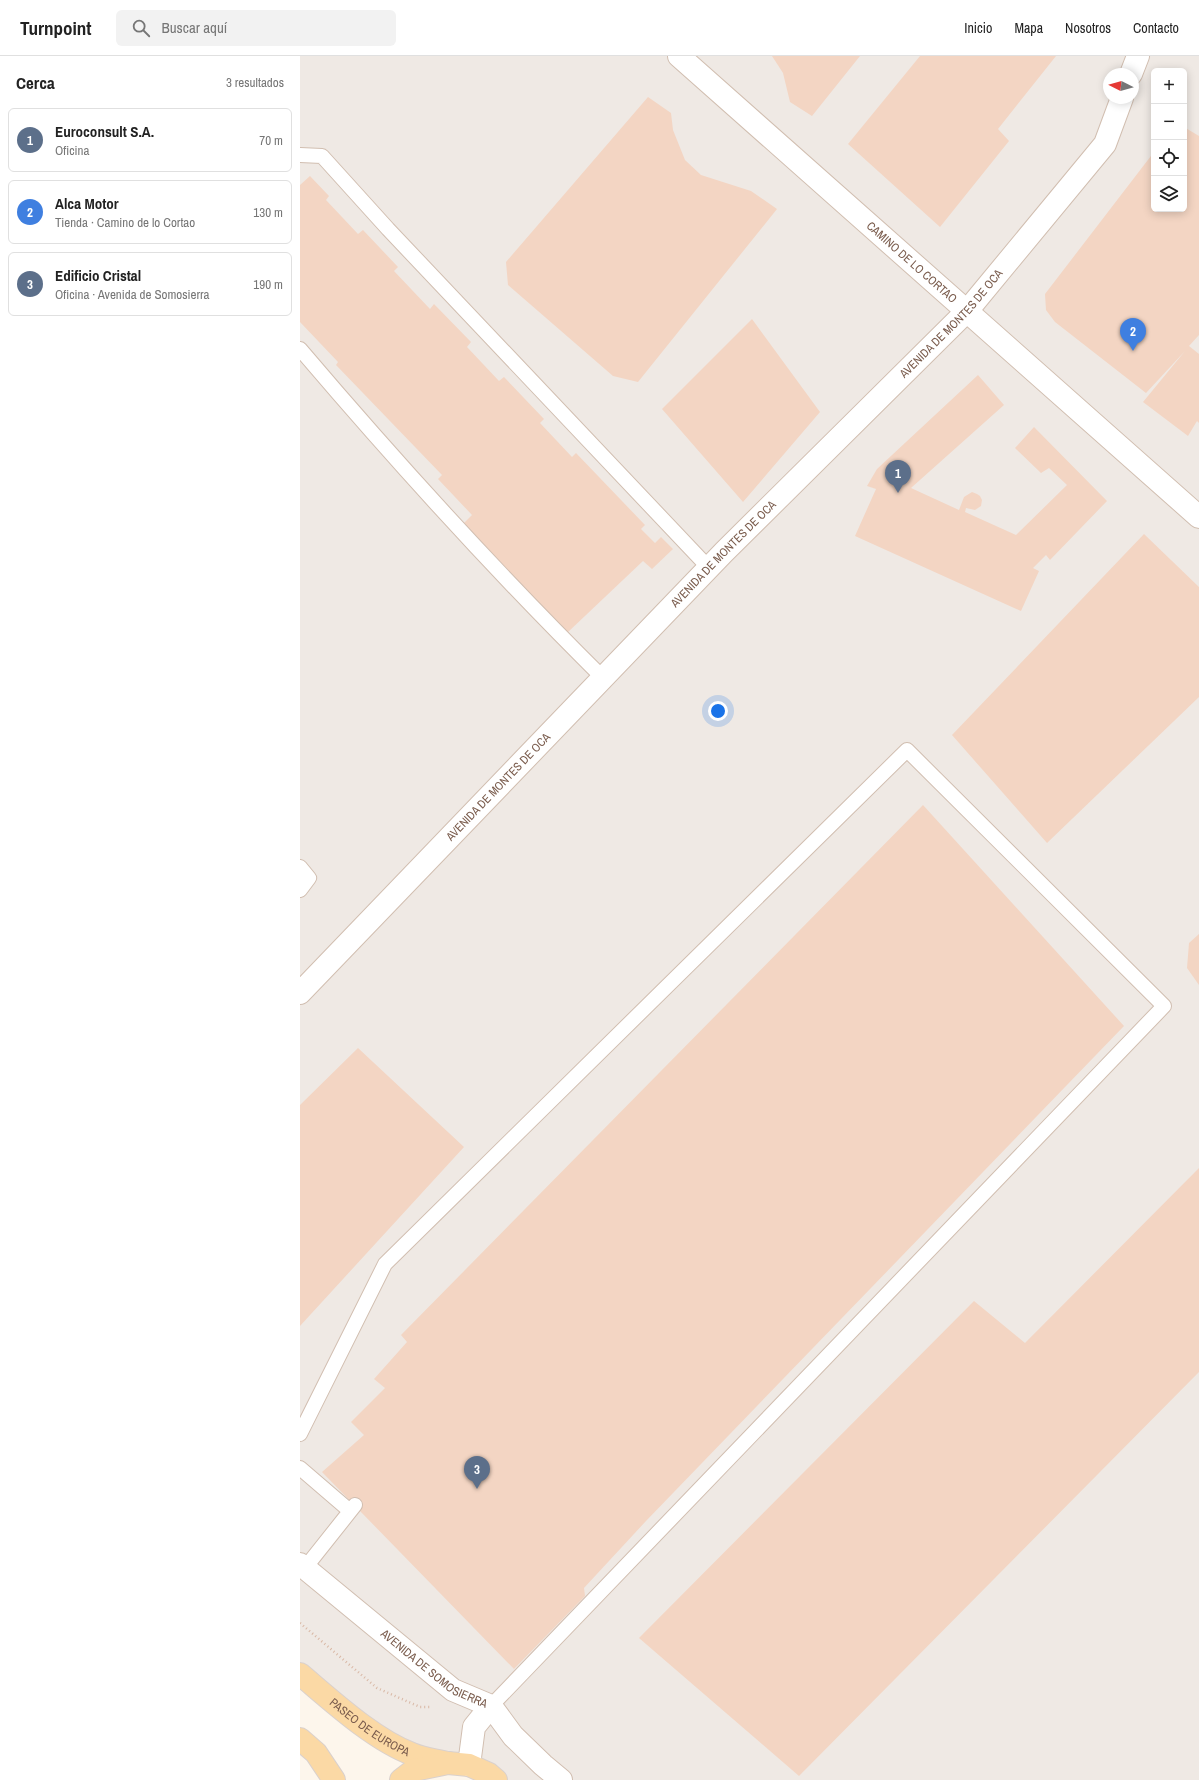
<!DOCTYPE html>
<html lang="es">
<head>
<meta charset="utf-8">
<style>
	body { margin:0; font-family:"Archivo Narrow",sans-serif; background:#f2f2f2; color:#222 }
	.controls { position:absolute; right:12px; top:12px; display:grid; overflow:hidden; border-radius:6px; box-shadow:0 2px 10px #0003 }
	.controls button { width:36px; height:36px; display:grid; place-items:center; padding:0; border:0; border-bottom:1px solid #e0e0e0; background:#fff; color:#222; font:20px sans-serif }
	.compass { position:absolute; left:803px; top:12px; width:36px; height:36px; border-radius:50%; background:#fff; box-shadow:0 2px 10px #0003; rotate:276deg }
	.you { position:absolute; left:418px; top:655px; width:14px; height:14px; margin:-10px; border:3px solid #fff; border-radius:50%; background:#1a73e8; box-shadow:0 0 0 6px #1a73e833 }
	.badge { display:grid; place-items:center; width:26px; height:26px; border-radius:50%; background:#e76f51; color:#fff; font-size:13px; font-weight:700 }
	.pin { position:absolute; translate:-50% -33px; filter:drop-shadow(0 1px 2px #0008) }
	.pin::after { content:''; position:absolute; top:21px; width:14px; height:12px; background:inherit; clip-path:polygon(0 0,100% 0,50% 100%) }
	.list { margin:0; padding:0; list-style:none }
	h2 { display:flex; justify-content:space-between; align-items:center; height:52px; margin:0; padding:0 16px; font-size:17px }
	h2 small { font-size:13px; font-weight:400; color:#767676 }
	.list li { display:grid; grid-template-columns:26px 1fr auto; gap:12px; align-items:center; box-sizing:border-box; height:64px; margin:0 8px 8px; padding:0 8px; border:1px solid #e0e0e0; border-radius:6px }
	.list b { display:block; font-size:15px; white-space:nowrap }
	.list p { margin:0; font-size:13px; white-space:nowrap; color:#767676 }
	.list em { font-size:13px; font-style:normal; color:#767676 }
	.icon { flex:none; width:22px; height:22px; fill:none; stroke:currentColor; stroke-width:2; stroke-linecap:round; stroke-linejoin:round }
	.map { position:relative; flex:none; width:899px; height:1724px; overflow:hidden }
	header { display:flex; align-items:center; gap:24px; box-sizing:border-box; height:56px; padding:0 20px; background:#fff; border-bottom:1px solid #e0e0e0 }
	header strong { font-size:19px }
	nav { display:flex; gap:22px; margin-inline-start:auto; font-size:14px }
	.search { width:280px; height:36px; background:#f2f2f2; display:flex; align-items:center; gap:10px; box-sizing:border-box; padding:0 14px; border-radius:6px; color:#767676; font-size:15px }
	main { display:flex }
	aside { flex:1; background:#fff }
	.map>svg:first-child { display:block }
	.industrial { fill:#efe9e4; fill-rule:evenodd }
	.building { fill:#f3d5c3 }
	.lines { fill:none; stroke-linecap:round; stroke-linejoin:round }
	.lane-casing { stroke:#d1beb0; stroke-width:16 }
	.street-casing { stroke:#d1beb0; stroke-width:24 }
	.primary-casing { stroke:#dad1cd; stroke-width:24 }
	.path { stroke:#d9b8a5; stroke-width:2.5; stroke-dasharray:1 3; stroke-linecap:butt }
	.lane { stroke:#fff; stroke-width:14 }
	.street { stroke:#fff; stroke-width:22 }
	.primary { stroke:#fbd9a5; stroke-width:22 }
	.labels { text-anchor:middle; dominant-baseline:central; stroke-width:3; stroke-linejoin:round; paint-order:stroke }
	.street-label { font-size:12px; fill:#7a5c4d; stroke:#fffaf3 }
</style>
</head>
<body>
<header>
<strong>Turnpoint</strong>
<div class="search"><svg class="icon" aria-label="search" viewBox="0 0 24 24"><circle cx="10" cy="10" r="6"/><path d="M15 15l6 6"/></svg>Buscar aquí</div>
<nav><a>Inicio</a><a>Mapa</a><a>Nosotros</a><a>Contacto</a></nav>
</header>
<main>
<aside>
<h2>Cerca<small>3 resultados</small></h2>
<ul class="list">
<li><span class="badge" style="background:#5c6f8a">1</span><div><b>Euroconsult S.A.</b><p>Oficina</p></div><em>70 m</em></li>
<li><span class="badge" style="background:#3f7fe0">2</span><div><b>Alca Motor</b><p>Tienda · Camino de lo Cortao</p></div><em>130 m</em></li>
<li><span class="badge" style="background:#5c6f8a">3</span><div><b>Edificio Cristal</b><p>Oficina · Avenida de Somosierra</p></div><em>190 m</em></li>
</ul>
</aside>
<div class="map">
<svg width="899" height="1724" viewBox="0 0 899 1724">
	<rect width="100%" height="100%" fill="#fdf6ec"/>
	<path class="industrial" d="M0,0H899V1724H196L113,1699L0,1618ZM854,15H884V153H854ZM809,18H833V42H809Z"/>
	<path class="building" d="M472,0H560L512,60L490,46L483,17Z
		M620,0H756L698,73L709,85L640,171L548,88Z
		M348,41L371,57L373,74L385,104L401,119L451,135L477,153L338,326L313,320L208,229L206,206Z
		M884,71L899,80V279L889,290L899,298V367L897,365L888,380L843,346L885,295L846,337L755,266L746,254L745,238L854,96V153H884Z
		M10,120L29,140L26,144L58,178L63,174L98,211L94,215L130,253L134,248L171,286L167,291L199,325L204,321L244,363L240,367L272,401L276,397L345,469L341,473L355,487L361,481L373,493L352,513L343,505L267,577L164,467L172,459L138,423L142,419L36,309L38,306L0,266V129Z
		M452,263L520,356L443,446L362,353Z
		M678,319L704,349L611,432L659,454L664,441L672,436L677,438L680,440L682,444L681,450L675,454L666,452L665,456L716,479L767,429L749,412L741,417L715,392L734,371L807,445L750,504L746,499L733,512L739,515L721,555L555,480L576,433L567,430L577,413Z
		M844,478L899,531V641L747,787L652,679Z
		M623,749L824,970L346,1465L284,1532L285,1540L214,1613L22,1416L64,1379L51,1366L85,1332L74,1323L107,1286L101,1279Z
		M899,878V929L887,912L889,887Z
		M58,992L164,1091L0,1270V1049Z
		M899,1112V1316L499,1720L339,1582L674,1245L725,1287Z"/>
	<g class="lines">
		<defs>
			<path id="lane" d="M0,99L22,100L88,173L409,512
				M0,293C97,407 197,517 303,622
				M0,811L9,822L0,834
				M0,1378L85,1208L607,694L864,950L191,1650
				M0,1412L50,1455
				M5,1512L55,1449"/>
			<g id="street">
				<path id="s1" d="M379,0L899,461"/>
				<path d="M831,18L838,0"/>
				<path id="s2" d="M0,937L424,496L667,255L805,88L822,42"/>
				<path id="s3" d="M0,1508L153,1634L191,1650L213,1680L243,1709L261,1724"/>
				<path d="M169,1709L174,1671L191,1650"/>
			</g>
			<g id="primary">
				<path id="s4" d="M0,1618C32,1645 73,1683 112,1698C123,1703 136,1704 148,1707"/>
				<path d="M0,1683L16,1697L34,1724"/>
				<path d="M101,1724L114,1714L148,1707L169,1709L189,1718L196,1724"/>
			</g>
		</defs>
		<use href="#lane" class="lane-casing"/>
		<use href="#street" class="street-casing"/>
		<use href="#primary" class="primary-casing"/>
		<path class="path" d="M0,1567L77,1632L120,1651H131"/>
		<use href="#lane" class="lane"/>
		<use href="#street" class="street"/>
		<use href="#primary" class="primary"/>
	</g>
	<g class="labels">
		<g class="street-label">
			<text stroke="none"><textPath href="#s1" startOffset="311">CAMINO DE LO CORTAO</textPath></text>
			<text stroke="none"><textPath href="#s2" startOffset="934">AVENIDA DE MONTES DE OCA</textPath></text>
			<text stroke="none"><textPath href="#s2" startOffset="610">AVENIDA DE MONTES DE OCA</textPath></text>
			<text stroke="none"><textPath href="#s2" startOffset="286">AVENIDA DE MONTES DE OCA</textPath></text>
			<text stroke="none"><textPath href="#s3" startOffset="171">AVENIDA DE SOMOSIERRA</textPath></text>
			<text stroke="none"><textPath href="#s4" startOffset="88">PASEO DE EUROPA</textPath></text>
		</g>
	</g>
</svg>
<div class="controls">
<button>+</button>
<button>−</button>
<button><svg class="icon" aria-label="locate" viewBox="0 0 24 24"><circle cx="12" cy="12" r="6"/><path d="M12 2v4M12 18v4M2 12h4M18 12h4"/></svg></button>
<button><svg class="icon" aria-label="layers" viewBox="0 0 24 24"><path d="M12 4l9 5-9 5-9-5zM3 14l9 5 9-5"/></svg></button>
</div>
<svg class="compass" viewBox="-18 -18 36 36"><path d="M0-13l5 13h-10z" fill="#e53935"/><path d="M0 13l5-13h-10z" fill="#767676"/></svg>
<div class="you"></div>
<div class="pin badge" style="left:598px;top:437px;background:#5c6f8a">1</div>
<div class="pin badge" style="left:833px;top:295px;background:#3f7fe0">2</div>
<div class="pin badge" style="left:177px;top:1433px;background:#5c6f8a">3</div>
</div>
</main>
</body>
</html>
